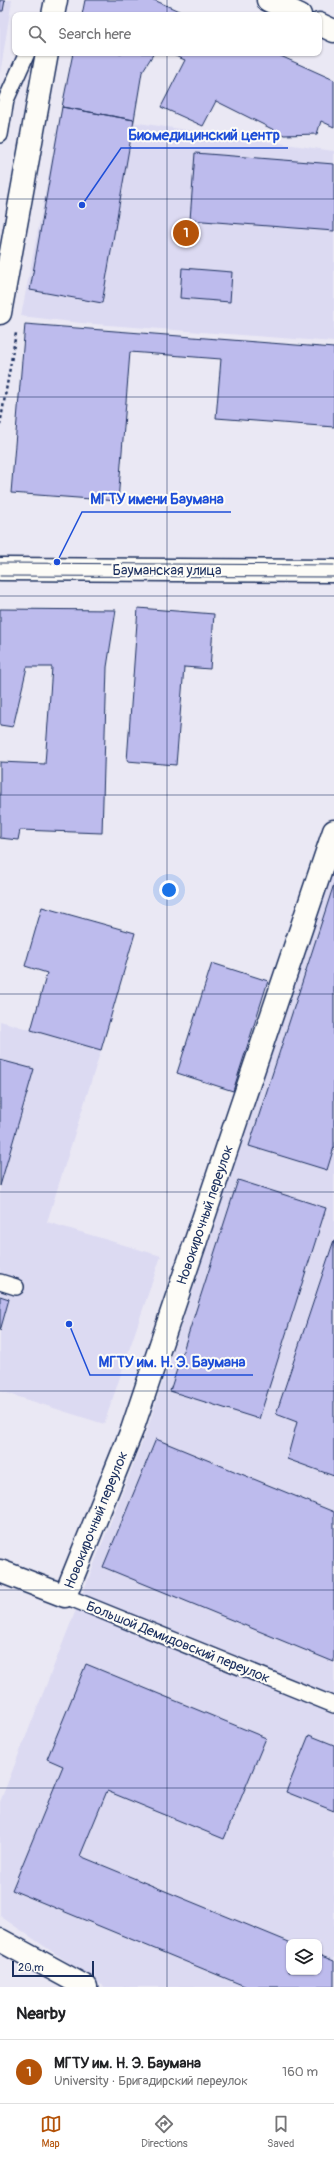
<!DOCTYPE html>
<html lang="en">
<head>
<meta charset="utf-8">
<style>
	body { margin:0; font-family:Pangolin,sans-serif; background:#f6f6f6; color:#202124 }
	.controls { position:absolute; right:12px; bottom:12px; display:grid; overflow:hidden; border-radius:8px; box-shadow:0 1px 3px #0004 }
	.controls button { width:36px; height:36px; display:grid; place-items:center; padding:0; border:0; border-bottom:1px solid #e0e0e0; background:#fff; color:#202124; font:20px sans-serif }
	.scale { position:absolute; left:12px; bottom:10px; width:82px; box-sizing:border-box; padding-left:4px; border:2px solid #1b2f5e; border-top:0; font-size:11px; line-height:14px; white-space:nowrap; color:#1b2f5e; -webkit-text-stroke:3px #fdfcf7; paint-order:stroke }
	.you { position:absolute; left:169px; top:890px; width:14px; height:14px; margin:-10px; border:3px solid #fff; border-radius:50%; background:#1a73e8; box-shadow:0 0 0 6px #1a73e833 }
	.badge { display:grid; place-items:center; width:26px; height:26px; border-radius:50%; background:#b45309; color:#fff; font-size:13px; font-weight:700 }
	.pin { position:absolute; translate:-50% -50%; border:2px solid #fff; box-shadow:0 1px 4px #0006 }
	.list { margin:0; padding:0; list-style:none }
	h2 { display:flex; justify-content:space-between; align-items:center; height:52px; margin:0; padding:0 16px; font-size:17px }
	h2 small { font-size:13px; font-weight:400; color:#757577 }
	.list li { display:grid; grid-template-columns:26px 1fr auto; gap:12px; align-items:center; box-sizing:border-box; height:64px; padding:0 16px; border-top:1px solid #e0e0e0 }
	.list b { display:block; font-size:15px; white-space:nowrap }
	.list p { margin:0; font-size:13px; white-space:nowrap; color:#757577 }
	.list em { font-size:13px; font-style:normal; color:#757577 }
	.icon { flex:none; width:22px; height:22px; fill:none; stroke:currentColor; stroke-width:2; stroke-linecap:round; stroke-linejoin:round }
	.map { position:relative; flex:none; width:334px; height:1987px; overflow:hidden }
	.search { position:absolute; background:#fff; box-shadow:0 1px 3px #0004; left:12px; right:12px; top:12px; height:44px; display:flex; align-items:center; gap:10px; box-sizing:border-box; padding:0 14px; border-radius:8px; color:#757577; font-size:15px }
	.sheet { height:116px; background:#fff }
	nav { display:flex; justify-content:space-around; align-items:center; box-sizing:border-box; height:56px; border-top:1px solid #e0e0e0; background:#fff; font-size:11px; color:#757577 }
	nav a { display:grid; justify-items:center; gap:2px }
	nav .on { color:#b45309 }
	.map>svg:first-child { display:block }
	.built { fill:#dcdaf2; fill-rule:evenodd }
	.building { fill:#bdbbed; stroke:#1b2f5e }
	.lines { fill:none; stroke-linecap:round; stroke-linejoin:round }
	.lane-casing { stroke:#1b2f5e; stroke-width:18 }
	.street-casing { stroke:#1b2f5e; stroke-width:25 }
	.secondary-casing { stroke:#1b2f5e; stroke-width:25 }
	.path { stroke:#1b2f5e; stroke-width:2.5; stroke-dasharray:3 3; stroke-linecap:butt }
	.lane { stroke:#fdfcf7; stroke-width:15 }
	.street { stroke:#fdfcf7; stroke-width:22 }
	.secondary { stroke:#fdfcf7; stroke-width:22 }
	.tram { stroke:#1b2f5e; stroke-width:1 }
	.grid { fill:none; stroke:#1b2f5e; stroke-width:1; stroke-opacity:0.55 }
	.labels { text-anchor:middle; dominant-baseline:central; stroke-width:4; stroke-linejoin:round; paint-order:stroke }
	.street-label { font-size:14px; fill:#1b2f5e; stroke:#fdfcf7 }
	.leader { fill:none; stroke:#1d4ed8; stroke-width:1.5 }
	.callout-dot { fill:#1d4ed8; stroke:#fdfcf7; stroke-width:1.5 }
	.callout-label { font-size:15px; text-anchor:middle; font-weight:bold; fill:#1d4ed8; stroke:#fdfcf7; stroke-width:4; stroke-linejoin:round; paint-order:stroke }
</style>
</head>
<body>
<div class="map">
<svg width="334" height="1987" viewBox="0 0 334 1987">
	<rect width="100%" height="100%" fill="#eae8f4"/>
	<filter id="ink" filterUnits="userSpaceOnUse"><feTurbulence type="fractalNoise" baseFrequency=".025" numOctaves="2"/><feDisplacementMap in="SourceGraphic" scale="8" xChannelSelector="R" yChannelSelector="G"/><feConvolveMatrix kernelMatrix="1 2 1 2 8 2 1 2 1" color-interpolation-filters="sRGB"/></filter>
	<g filter="url(#ink)">
		<path class="built" d="M0,0H12L0,74Z
			M61,112L334,151V342L81,323L21,316Z
			M334,857V1987H104L0,1916V1802L147,1430ZM289,1942H319V1972H289Z
			M0,1021L101,1050L47,1222L161,1256L104,1424L0,1391Z"/>
		<path class="building" d="M0,0H5L3,11H0Z
			M85,0H154L188,15H82Z
			M73,53H154L142,72L134,120L62,107Z
			M168,53H274L334,80V127L321,121L317,134L284,135L216,101L203,126L161,107L185,60Z
			M62,107L134,120L102,303L30,290Z
			M195,153L334,164V231L190,220Z
			M182,268L232,272L230,302L180,298Z
			M25,324L334,348V427L216,418L221,359L130,352L118,501L11,493Z
			M138,608L214,614L210,669L184,667L176,765L127,761Z
			M0,609L116,610L107,667L102,833L20,830L18,840L0,838V762L45,764L52,667H27L13,727L0,725Z
			M334,884V1147L327,1170L249,1146Z
			M42,907L135,933L101,1050L31,1030L47,973L25,966Z
			M212,963L268,981L233,1091L177,1073Z
			M0,1060L34,1069L0,1186Z
			M238,1180L326,1208L259,1419L170,1391Z
			M334,1240V1476L287,1459L297,1422L276,1414Z
			M0,1296L9,1299L0,1331Z
			M156,1439L334,1512V1662L103,1567Z
			M86,1664L266,1738L224,1839L107,1791L80,1856L289,1942V1972H319V1955L334,1961V1987H247L12,1890L63,1766L47,1759Z
			M309,1735L334,1745V1811L286,1792Z"/>
		<g class="lines">
			<defs>
				<path id="lane" d="M0,135L6,100L27,53
					M0,1282L16,1287
					M65,1596L334,1705"/>
				<path id="street" d="M53,15L56,0
					M0,313L47,53
					M0,1571L65,1596L132,1430L334,831
					M0,1940L86,1987"/>
				<path id="secondary" d="M268,0L300,15
					M319,24L334,31
					M0,569L334,571"/>
			</defs>
			<use href="#lane" class="lane-casing"/>
			<use href="#street" class="street-casing"/>
			<use href="#secondary" class="secondary-casing"/>
			<path class="path" d="M0,425L16,333"/>
			<use href="#lane" class="lane"/>
			<use href="#street" class="street"/>
			<use href="#secondary" class="secondary"/>
			<path class="tram" d="M0,563L334,565
				M0,576L334,577"/>
		</g>
	</g>
	<path class="grid" d="M167,0V15M167,53V1987M0,199H334M0,397H334M0,596H334M0,795H334M0,994H334M0,1192H334M0,1391H334M0,1590H334M0,1788H334"/>
	<g class="labels">
		<g class="street-label">
			<text x="167" y="570">Бауманская улица</text>
			<text transform="translate(205 1215) rotate(-71)">Новокирочный переулок</text>
			<text transform="translate(96 1520) rotate(-68)">Новокирочный переулок</text>
			<text transform="translate(178 1642) rotate(22)">Большой Демидовский переулок</text>
		</g>
	</g>
	<path class="leader" d="M82 205L121 148H288M57 562L82 512H231M69 1324L90 1375H253"/>
	<g class="callout-dot">
		<circle cx="82" cy="205" r="4"/>
		<circle cx="57" cy="562" r="4"/>
		<circle cx="69" cy="1324" r="4"/>
	</g>
	<g class="callout-label">
		<text x="204" y="140">Биомедицинский центр</text>
		<text x="157" y="504">МГТУ имени Баумана</text>
		<text x="172" y="1367">МГТУ им. Н. Э. Баумана</text>
	</g>
</svg>
<div class="controls">
<button><svg class="icon" aria-label="layers" viewBox="0 0 24 24"><path d="M12 4l9 5-9 5-9-5zM3 14l9 5 9-5"/></svg></button>
</div>
<div class="scale">20 m</div>
<div class="you"></div>
<div class="pin badge" style="left:186px;top:233px">1</div>
<div class="search"><svg class="icon" aria-label="search" viewBox="0 0 24 24"><circle cx="10" cy="10" r="6"/><path d="M15 15l6 6"/></svg>Search here</div>
</div>
<section class="sheet">
<h2>Nearby<small></small></h2>
<ul class="list">
<li><span class="badge">1</span><div><b>МГТУ им. Н. Э. Баумана</b><p>University · Бригадирский переулок</p></div><em>160 m</em></li>
</ul>
</section>
<nav>
<a class="on"><svg class="icon" aria-label="map" viewBox="0 0 24 24"><path d="M3 6l6-2 6 2 6-2v14l-6 2-6-2-6 2zM9 4v14M15 6v14"/></svg>Map</a>
<a><svg class="icon" aria-label="directions" viewBox="0 0 24 24"><path d="M12 3l9 9-9 9-9-9zM9 14v-3h6M13 9l2 2-2 2"/></svg>Directions</a>
<a><svg class="icon" aria-label="saved" viewBox="0 0 24 24"><path d="M7 4h10v16l-5-4-5 4z"/></svg>Saved</a>
</nav>
</body>
</html>
